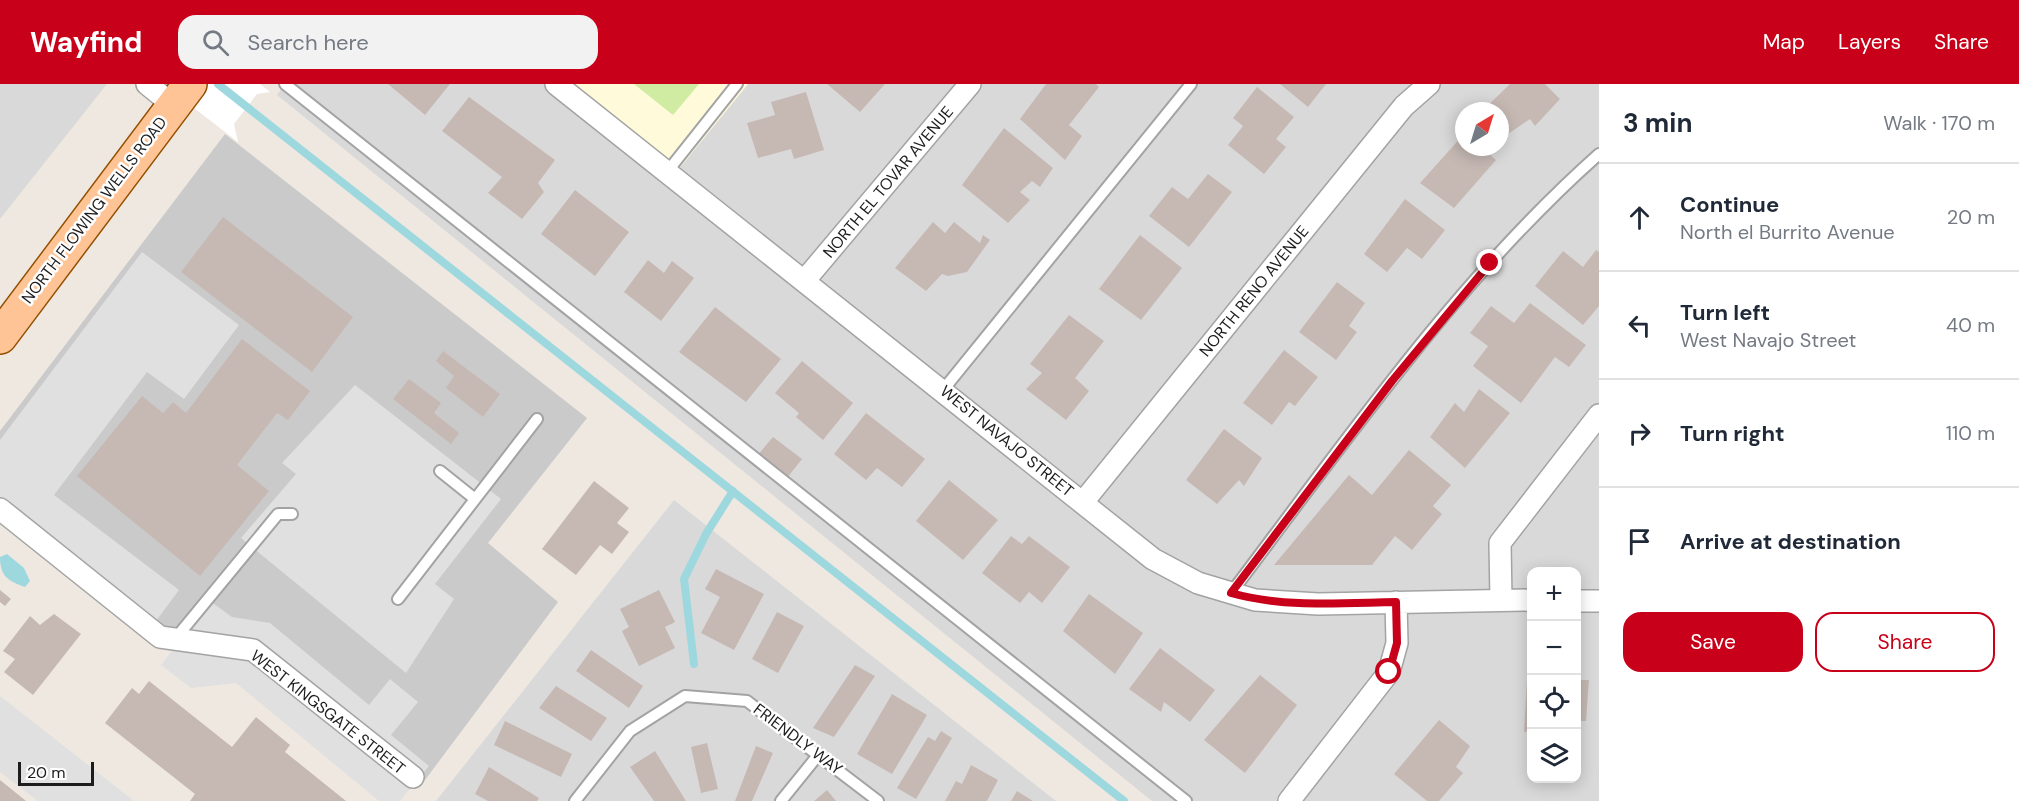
<!DOCTYPE html>
<html lang="en">
<head>
<meta charset="utf-8">
<style>
	body { margin:0; font-family:"DM Sans",sans-serif; background:#f2f2f3; color:#1f2937 }
	.controls { position:absolute; right:18px; bottom:18px; display:grid; overflow:hidden; border-radius:12px; box-shadow:0 3px 15px #0003 }
	.controls button { width:54px; height:54px; display:grid; place-items:center; padding:0; border:0; border-bottom:2px solid #e0e1e3; background:#fff; color:#1f2937; font:30px sans-serif }
	.compass { position:absolute; left:1455px; top:18px; width:54px; height:54px; border-radius:50%; background:#fff; box-shadow:0 3px 15px #0003; rotate:38deg }
	.scale { position:absolute; left:18px; bottom:15px; width:76px; box-sizing:border-box; padding-left:6px; border:3px solid #1c1c1c; border-top:0; font-size:16px; line-height:21px; white-space:nowrap; color:#1c1c1c; -webkit-text-stroke:4px #fff; paint-order:stroke }
	.stop { position:absolute; width:18px; height:18px; margin:-14px; border:4px solid #c80019; border-radius:50%; background:#fff }
	.stop.end { background:#c80019; border-color:#fff; box-shadow:0 2px 6px #0008 }
	.list { margin:0; padding:0; list-style:none }
	h2 { display:flex; justify-content:space-between; align-items:center; height:78px; margin:0; padding:0 24px; font-size:26px }
	h2 small { font-size:20px; font-weight:400; color:#747a83 }
	.list li { display:grid; grid-template-columns:39px 1fr auto; gap:18px; align-items:center; box-sizing:border-box; height:108px; padding:0 24px; border-top:2px solid #e0e1e3 }
	.list b { display:block; font-size:22px; white-space:nowrap }
	.list p { margin:0; font-size:20px; white-space:nowrap; color:#747a83 }
	.list em { font-size:20px; font-style:normal; color:#747a83 }
	.actions { display:flex; gap:12px; padding:18px 24px }
	.actions a { flex:1; padding:14px 0; border:2px solid #c80019; border-radius:18px; text-align:center; font-size:21px; color:#c80019 }
	.actions .main { background:#c80019; color:#fff }
	.icon { flex:none; width:33px; height:33px; fill:none; stroke:currentColor; stroke-width:2; stroke-linecap:round; stroke-linejoin:round }
	.map { position:relative; flex:none; width:1599px; height:717px; overflow:hidden }
	header { display:flex; align-items:center; gap:36px; box-sizing:border-box; height:84px; padding:0 30px; background:#c80019; color:#fff }
	header strong { font-size:28px }
	nav { display:flex; gap:33px; margin-inline-start:auto; font-size:21px }
	.search { width:420px; height:54px; background:#f2f2f3; display:flex; align-items:center; gap:15px; box-sizing:border-box; padding:0 21px; border-radius:18px; color:#747a83; font-size:22px }
	main { display:flex }
	aside { flex:1; background:#fff }
	.map>svg:first-child { display:block }
	.residential { fill:#dad9d9; fill-rule:evenodd }
	.education { fill:#fffad9 }
	.religious { fill:#cacaca }
	.grass { fill:#d0eca3 }
	.parking { fill:#e0e0e0 }
	.water { fill:#9ed8df }
	.pier { fill:#fff }
	.lines { fill:none; stroke-linecap:round; stroke-linejoin:round }
	.stream { stroke:#9ed8df; stroke-width:8 }
	.building { fill:#c6b9b4 }
	.service-casing { stroke:#a3a3a3; stroke-width:14 }
	.minor-casing { stroke:#a3a3a3; stroke-width:24 }
	.primary-casing { stroke:#945000; stroke-width:36 }
	.service { stroke:#fff; stroke-width:10 }
	.minor { stroke:#fff; stroke-width:21 }
	.primary { stroke:#ffc495; stroke-width:33 }
	.route { stroke:#c80019; stroke-width:8 }
	.labels { text-anchor:middle; dominant-baseline:central; stroke-width:5; stroke-linejoin:round; paint-order:stroke }
	.street-label { font-size:16px; fill:#1c1c1c; stroke:#fff }
</style>
</head>
<body>
<header>
<strong>Wayfind</strong>
<div class="search"><svg class="icon" aria-label="search" viewBox="0 0 24 24"><circle cx="10" cy="10" r="6"/><path d="M15 15l6 6"/></svg>Search here</div>
<nav><a>Map</a><a>Layers</a><a>Share</a></nav>
</header>
<main>
<div class="map">
<svg width="1599" height="717" viewBox="0 0 1599 717">
	<rect width="100%" height="100%" fill="#eee8e1"/>
	<path class="residential" d="M0,0H107L0,135Z
		M285,0H556L673,92L748,0H1599V717H1152L277,11ZM1464,27H1500V63H1464ZM1532,488H1576V694H1532Z
		M674,416L1056,717H436Z"/>
	<path class="education" d="M556,0H748L673,92Z"/>
	<path class="religious" d="M225,50L587,334L488,459L558,518L425,696L253,557L159,542L0,416V347Z"/>
	<path class="grass" d="M634,0H699L673,31Z"/>
	<path class="parking" d="M142,168L239,241L184,315L147,288L54,411L179,506L156,537L0,419V356Z
		M355,301L501,415L435,500L454,515L406,589L241,454L296,390L282,379Z
		M210,517L232,533L270,539L369,621L390,595L418,618L391,651L429,682L400,717H379L236,599L191,604L161,581Z
		M0,612L134,717H38L0,688Z"/>
	<path class="water" d="M7,470L24,484L30,497L25,503C8,497 0,492 0,473Z"/>
	<path class="pier" d="M163,0H260L270,8L257,10L234,40L238,58Z"/>
	<g class="lines">
		<path class="stream" d="M218,0L1124,717
			M694,580L684,495L706,450L733,407"/>
	</g>
	<path class="building" d="M388,0H450L425,31Z
		M827,0H885L860,28Z
		M1046,0H1096L1099,3L1069,41L1082,52L1065,76L1020,35Z
		M1280,0H1326L1308,23Z
		M1510,0H1545L1560,15L1535,42L1530,35L1502,54L1500,27H1482Z
		M1257,3L1294,33L1276,55L1286,63L1264,90L1228,61L1243,42L1233,34Z
		M806,8L824,66L794,75L791,65L758,74L747,39L775,31L771,18Z
		M469,13L555,76L538,99L544,108L522,135L488,109L502,93L442,47Z
		M1004,44L1053,84L1040,103L1032,97L1020,108L1030,116L1008,139L962,101Z
		M1464,50V63H1481L1496,76L1454,124L1420,99Z
		M1208,90L1232,108L1189,163L1149,132L1172,103L1188,115Z
		M575,106L629,148L595,192L541,150Z
		M1405,115L1445,146L1422,175L1407,164L1387,188L1364,170Z
		M223,133L353,233L312,288L181,188Z
		M933,138L945,149L954,138L980,159L983,151L990,156L967,188L948,192L942,190L926,207L895,184Z
		M1140,151L1182,184L1141,236L1099,205Z
		M1596,166L1599,168V222L1583,241L1535,202L1563,167L1583,183Z
		M648,176L664,189L672,177L694,194L661,237L624,208Z
		M1337,198L1365,219L1349,242L1357,248L1336,276L1299,248Z
		M1530,219L1586,261L1569,283L1555,273L1521,319L1473,282L1488,262L1470,249L1491,222L1514,239Z
		M715,223L781,275L746,318L679,268Z
		M1069,231L1104,257L1075,294L1089,307L1066,336L1026,305L1042,289L1030,280Z
		M242,255L310,307L288,336L277,329L237,381L269,407L200,492L77,392L142,312L163,329L173,318L186,329Z
		M1284,266L1318,293L1295,322L1289,318L1272,341L1243,319Z
		M443,267L500,310L483,333L446,304L454,292L436,277Z
		M802,277L853,319L823,356L796,333L799,329L775,309Z
		M409,295L441,319L434,329L459,349L451,360L393,315Z
		M1479,305L1510,329L1465,384L1430,353L1455,319L1464,328Z
		M866,329L925,375L902,403L877,384L866,396L834,370Z
		M1224,345L1262,374L1244,402L1239,396L1217,420L1186,396Z
		M773,353L802,375L787,394L757,372Z
		M1409,366L1451,401L1433,422L1442,430L1412,466L1395,452L1372,481H1274L1349,391L1372,411Z
		M949,396L998,436L963,476L916,437Z
		M594,397L629,424L617,439L629,448L612,470L600,461L576,491L542,465Z
		M1011,452L1022,460L1029,452L1070,483L1042,519L1029,508L1020,519L982,489Z
		M716,485L764,510L734,566L701,549L720,513L705,505Z
		M0,506L11,515L5,522L0,518Z
		M659,506L675,538L665,543L675,564L639,582L622,547L629,543L620,525Z
		M1089,510L1143,549L1115,590L1063,547Z
		M777,528L804,542L778,589L752,575Z
		M54,530L81,550L33,611L4,588L15,575L3,567L30,532L40,541Z
		M1160,564L1215,606L1190,638L1164,618L1161,628L1129,605Z
		M591,566L643,602L629,624L576,587Z
		M855,581L875,592L834,653L813,644Z
		M1260,591L1297,621L1245,689L1204,656Z
		M1527,595H1532V647L1524,648Z
		M1576,596H1589L1586,637H1576Z
		M149,597L232,663L256,633L290,661L285,668L346,717H190L195,710L105,639L132,604L139,610Z
		M556,602L607,634L591,657L539,624Z
		M892,610L927,631L892,690L857,670Z
		M1439,636L1470,662L1456,683L1463,689L1439,717H1427L1394,690Z
		M505,637L572,670L561,693L494,661Z
		M941,647L952,654L916,715L897,704L928,653L935,657Z
		M707,659L718,705L701,709L691,663Z
		M756,662L773,669L752,717H735Z
		M655,667L686,717H654L630,683Z
		M971,681L998,696L987,717H945L956,697L962,700Z
		M489,683L539,714L537,717H488L475,710Z
		M0,696L26,717H0Z
		M827,706L836,717H814Z
		M1017,707L1033,717H1011Z"/>
	<g class="lines">
		<defs>
			<path id="service" d="M285,0L1186,717
				M667,88L737,0
				M943,306L1191,0
				M440,387L475,415
				M1231,509C1346,357 1456,197 1599,70
				M398,515L537,335
				M175,555L278,430H292
				M575,717L630,647L685,612L747,617L878,717
				M781,717L819,670"/>
			<path id="minor" d="M147,0L173,21
				M556,0L1153,475L1198,499L1255,516L1318,520L1532,516
				M805,196L970,0
				M1083,418L1404,22L1429,0
				M0,425L160,553L253,566L413,693
				M1501,516L1500,459L1599,331
				M1576,517H1599
				M1289,717L1389,588L1397,559L1396,518"/>
			<path id="primary" d="M0,253L190,0"/>
		</defs>
		<use href="#service" class="service-casing"/>
		<use href="#minor" class="minor-casing"/>
		<use href="#primary" class="primary-casing"/>
		<use href="#service" class="service"/>
		<use href="#minor" class="minor"/>
		<use href="#primary" class="primary"/>
	</g>
	<g class="lines">
		<path class="route" d="M1389,588L1397,559L1396,518C1341,519 1284,524 1231,509L1392,297L1490,179"/>
	</g>
	<g class="labels">
		<g class="street-label">
			<text transform="translate(888 98) rotate(-50)">NORTH EL TOVAR AVENUE</text>
			<text transform="translate(94 126) rotate(-53)">NORTH FLOWING WELLS ROAD</text>
			<text transform="translate(1254 207) rotate(-51)">NORTH RENO AVENUE</text>
			<text transform="translate(1007 357) rotate(39)">WEST NAVAJO STREET</text>
			<text transform="translate(328 628) rotate(38)">WEST KINGSGATE STREET</text>
			<text transform="translate(798 655) rotate(37)">FRIENDLY WAY</text>
		</g>
	</g>
</svg>
<div class="controls">
<button>+</button>
<button>−</button>
<button><svg class="icon" aria-label="locate" viewBox="0 0 24 24"><circle cx="12" cy="12" r="6"/><path d="M12 2v4M12 18v4M2 12h4M18 12h4"/></svg></button>
<button><svg class="icon" aria-label="layers" viewBox="0 0 24 24"><path d="M12 4l9 5-9 5-9-5zM3 14l9 5 9-5"/></svg></button>
</div>
<svg class="compass" viewBox="-18 -18 36 36"><path d="M0-13l5 13h-10z" fill="#e53935"/><path d="M0 13l5-13h-10z" fill="#747a83"/></svg>
<div class="scale">20 m</div>
<div class="stop" style="left:1389px;top:588px"></div>
<div class="stop end" style="left:1490px;top:179px"></div>
</div>
<aside>
<h2>3 min<small>Walk · 170 m</small></h2>
<ul class="list">
<li><svg class="icon" aria-label="ahead" viewBox="0 0 24 24"><path d="M12 20V5M6 11l6-6 6 6"/></svg><div><b>Continue</b><p>North el Burrito Avenue</p></div><em>20 m</em></li>
<li><svg class="icon" aria-label="left" viewBox="0 0 24 24"><path d="M17 20v-9H6M10 6l-5 5 5 5"/></svg><div><b>Turn left</b><p>West Navajo Street</p></div><em>40 m</em></li>
<li><svg class="icon" aria-label="right" viewBox="0 0 24 24"><path d="M7 20v-9h11M14 6l5 5-5 5"/></svg><div><b>Turn right</b></div><em>110 m</em></li>
<li><svg class="icon" aria-label="arrive" viewBox="0 0 24 24"><path d="M6 21V4h12l-3 4 3 4H6"/></svg><div><b>Arrive at destination</b></div></li>
</ul>
<div class="actions"><a class="main">Save</a><a>Share</a></div>
</aside>
</main>
</body>
</html>
